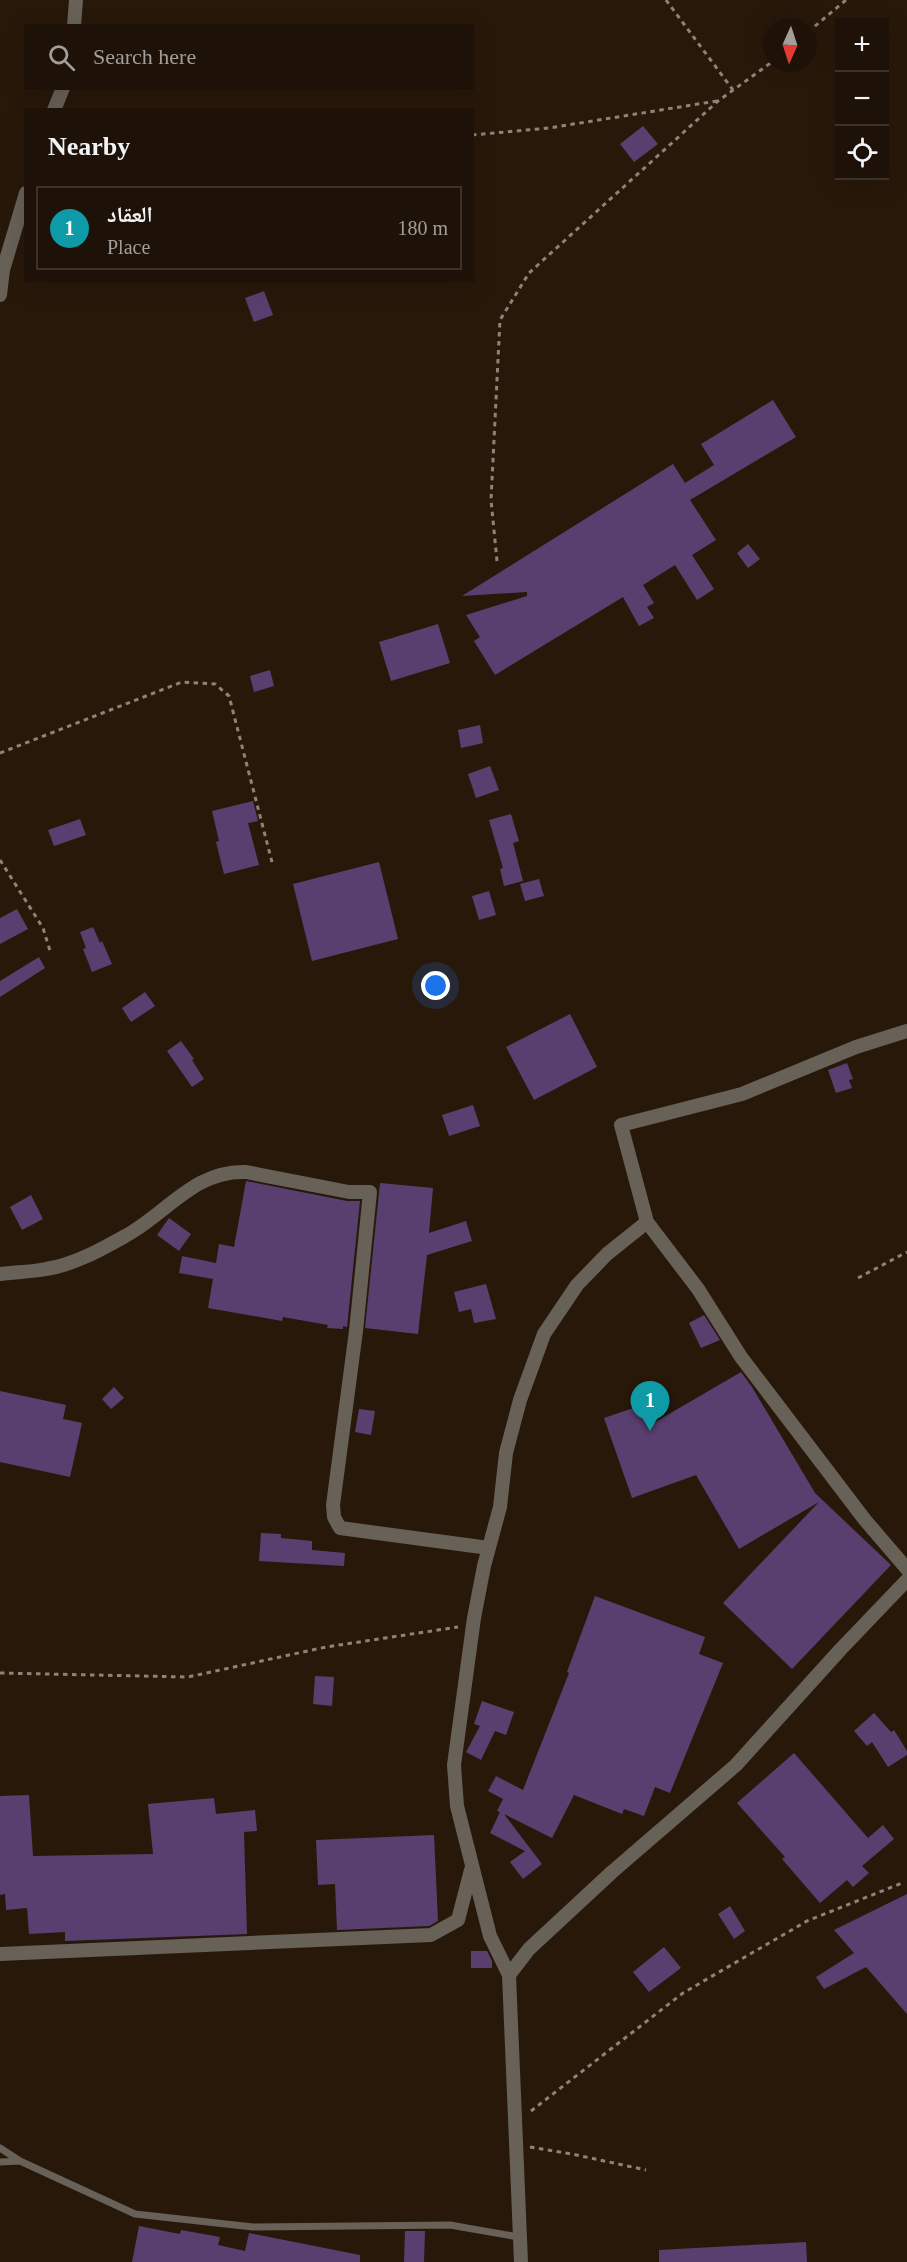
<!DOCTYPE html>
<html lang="en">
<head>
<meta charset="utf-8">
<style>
	body { margin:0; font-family:"Times New Roman","Noto Naskh Arabic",serif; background:#2b2016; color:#f1f3f6 }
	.controls { position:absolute; right:18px; top:18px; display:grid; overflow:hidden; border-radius:0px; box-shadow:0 6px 24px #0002 }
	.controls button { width:54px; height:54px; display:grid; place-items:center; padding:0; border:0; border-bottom:2px solid #3c3229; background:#1e1208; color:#f1f3f6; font:30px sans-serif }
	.compass { position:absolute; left:763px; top:18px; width:54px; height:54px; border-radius:50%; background:#1e1208; box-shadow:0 6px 24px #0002; rotate:183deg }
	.you { position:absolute; left:436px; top:986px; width:21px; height:21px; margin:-15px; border:4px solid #fff; border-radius:50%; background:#1a73e8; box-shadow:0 0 0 9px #1a73e833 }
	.badge { display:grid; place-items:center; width:39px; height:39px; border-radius:50%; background:#2563eb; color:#fff; font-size:20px; font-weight:700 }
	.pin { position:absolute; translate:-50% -50px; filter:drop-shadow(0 2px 3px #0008) }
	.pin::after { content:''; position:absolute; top:32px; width:21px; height:18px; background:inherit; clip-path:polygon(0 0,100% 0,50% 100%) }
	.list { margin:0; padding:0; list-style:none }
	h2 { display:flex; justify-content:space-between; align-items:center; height:78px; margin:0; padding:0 24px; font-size:26px }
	h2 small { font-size:20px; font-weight:400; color:#a19e9c }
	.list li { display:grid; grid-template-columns:39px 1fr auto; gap:18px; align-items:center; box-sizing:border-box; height:84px; margin:0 12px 12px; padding:0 12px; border:2px solid #3c3229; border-radius:0px }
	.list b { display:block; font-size:22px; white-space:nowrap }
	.list p { margin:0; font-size:20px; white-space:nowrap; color:#a19e9c }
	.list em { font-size:20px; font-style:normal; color:#a19e9c }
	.icon { flex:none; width:33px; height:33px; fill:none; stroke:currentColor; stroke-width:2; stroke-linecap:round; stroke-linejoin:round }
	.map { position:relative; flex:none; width:907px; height:2262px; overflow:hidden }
	.search { position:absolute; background:#1e1208; box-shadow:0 6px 24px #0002; left:24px; top:24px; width:450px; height:66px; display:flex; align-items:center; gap:15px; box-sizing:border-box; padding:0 21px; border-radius:0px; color:#a19e9c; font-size:22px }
	.panel { position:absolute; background:#1e1208; box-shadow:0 6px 24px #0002; left:24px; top:108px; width:450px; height:174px; border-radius:0px }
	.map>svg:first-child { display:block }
	.building { fill:#593f6f }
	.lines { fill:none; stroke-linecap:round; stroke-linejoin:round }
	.path { stroke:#908277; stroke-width:3; stroke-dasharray:4.5 4.5; stroke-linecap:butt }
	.lane { stroke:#676158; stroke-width:7 }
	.street { stroke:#676158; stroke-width:14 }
</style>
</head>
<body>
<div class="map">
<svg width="907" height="2262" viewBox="0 0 907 2262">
	<rect width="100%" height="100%" fill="#28180a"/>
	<path class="building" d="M643,126L658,144L634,162L620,144Z
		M264,291L273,315L254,322L245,298Z
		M773,400L796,437L690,500L716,540L692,555L714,589L697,600L675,565L643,585L654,603L647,607L654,618L639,626L623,597L495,675L474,641L480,637L466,615L527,596V592L462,596L673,464L685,483L714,465L701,444Z
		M748,544L760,559L748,568L737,553Z
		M438,624L450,663L391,681L379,642Z
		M270,670L274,686L254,692L250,676Z
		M480,725L483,743L461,748L458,730Z
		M490,766L499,790L476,798L468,774Z
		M253,801L258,821L248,823L259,865L224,874L216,842L219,841L212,811Z
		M511,814L519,841L513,843L523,881L504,886L500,869L503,868L489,820Z
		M80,819L86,835L54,846L48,830Z
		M379,862L398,939L312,961L293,884Z
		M539,879L544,896L525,901L520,884Z
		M489,891L496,915L479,920L472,896Z
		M17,909L28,929L0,944V918Z
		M93,927L100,943L102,941L112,964L92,972L83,949L86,948L80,932Z
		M39,957L45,968L0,997V981Z
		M145,992L155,1006L131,1022L122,1008Z
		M570,1014L597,1067L534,1100L506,1047Z
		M181,1041L194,1059L192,1060L204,1079L192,1087L167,1051Z
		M847,1063L853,1079L849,1080L852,1088L836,1093L828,1070Z
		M473,1105L480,1126L449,1136L442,1115Z
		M246,1181L347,1201H360L347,1327L343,1326V1329L327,1328L328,1325L283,1317L282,1321L208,1308L213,1279L179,1273L182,1256L216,1263L219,1244L234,1247Z
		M380,1183L433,1188L429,1233L466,1221L472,1241L427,1255L418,1334L365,1328Z
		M31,1195L43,1219L22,1230L10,1207Z
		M169,1218L191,1234L179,1251L157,1235Z
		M486,1284L496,1319L474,1323L471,1309L459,1312L454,1292Z
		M704,1315L720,1340L701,1348L689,1323Z
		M741,1372L752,1387L815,1493L891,1565L792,1669L723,1603L819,1502L739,1549L696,1475L632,1498L604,1418L645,1404L652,1424Z
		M114,1387L124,1398L111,1409L102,1399Z
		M0,1391L66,1405L63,1419L82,1423L70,1477L0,1462Z
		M359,1409L375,1411L371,1435L355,1432Z
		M261,1533L281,1534V1538L312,1541V1550L345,1553L344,1566L259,1561Z
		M595,1596L705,1637L699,1654L723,1663L670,1793L655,1787L644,1816L624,1809L622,1814L574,1795L552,1838L504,1814L542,1864L523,1879L510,1862L525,1851L490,1833L500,1812L497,1811L503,1799L488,1791L496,1776L523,1790L569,1673L567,1672Z
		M315,1676L334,1677L332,1706L313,1704Z
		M482,1701L514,1712L506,1735L495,1731L481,1760L466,1752L480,1726L474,1724Z
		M874,1713L891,1732L894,1730L907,1751V1755L888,1767L872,1742L867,1746L854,1731Z
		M794,1753L868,1838L883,1825L894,1839L862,1866L869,1873L853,1887L847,1880L820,1903L782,1859L785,1857L737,1803Z
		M29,1795L33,1856L153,1854L148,1804L214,1798L216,1814L255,1810L257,1831L244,1832L247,1934L65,1941V1932L29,1934L27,1908L6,1910L5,1894L0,1895V1796Z
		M434,1835L438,1921L429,1926L337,1930L335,1884L318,1885L316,1840Z
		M907,1894V2014L866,1967L824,1989L816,1977L854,1953L834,1930Z
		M730,1906L745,1931L734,1939L718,1914Z
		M664,1947L681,1968L649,1992L633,1972Z
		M471,1951H487L492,1961V1968H471Z
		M139,2226L180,2234L181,2230L220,2237L218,2245L245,2251L249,2233L360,2255V2262H132Z
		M405,2231H425L424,2262H404Z
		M806,2242L807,2262H659V2250Z"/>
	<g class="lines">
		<path class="path" d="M666,0L733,90
			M808,32L846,0
			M472,135L549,128L717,101
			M497,561L491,500L500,320L529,273L718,101L772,62
			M0,753L182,682L215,684L229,696L273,866
			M0,860L43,928L51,954
			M858,1278L907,1252
			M0,1673L188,1677L326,1647L458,1627
			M531,2111L683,1993L807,1921L902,1883
			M530,2147L572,2154L646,2170"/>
		<path class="lane" d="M0,2148L20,2161L135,2214L253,2227L450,2225L519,2237
			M0,2162L20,2161"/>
		<path class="street" d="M74,26L76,0
			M54,110L63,88
			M0,295L3,270L26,193
			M907,1031L856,1047L742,1094L621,1125L647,1222L698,1289L741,1357L865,1520L907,1569
			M0,1274C15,1272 31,1272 46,1269C74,1265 102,1249 127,1235C168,1212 195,1170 246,1172L349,1192H370L356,1331L333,1505L334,1517L340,1528L489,1548
			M0,1954L431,1935L458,1920L471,1870
			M509,1975L490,1936L457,1806L454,1765L474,1618L484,1566L500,1507L506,1453L520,1400L544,1334L577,1285L607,1254L647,1222
			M521,2262L509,1975L529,1949L612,1872L736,1765L840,1650L907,1580"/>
	</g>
</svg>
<div class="controls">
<button>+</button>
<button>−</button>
<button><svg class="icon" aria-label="locate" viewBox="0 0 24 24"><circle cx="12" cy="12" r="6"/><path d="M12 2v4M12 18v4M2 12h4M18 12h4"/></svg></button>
</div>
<svg class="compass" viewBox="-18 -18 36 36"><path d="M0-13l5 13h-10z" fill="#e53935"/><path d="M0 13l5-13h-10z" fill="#a19e9c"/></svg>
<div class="you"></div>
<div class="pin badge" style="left:650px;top:1431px;background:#0f9aa8">1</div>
<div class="search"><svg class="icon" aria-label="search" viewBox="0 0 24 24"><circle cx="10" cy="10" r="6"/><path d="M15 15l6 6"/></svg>Search here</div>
<section class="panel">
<h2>Nearby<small></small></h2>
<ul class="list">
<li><span class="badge" style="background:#0f9aa8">1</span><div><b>العقاد</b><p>Place</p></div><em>180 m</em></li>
</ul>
</section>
</div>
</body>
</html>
